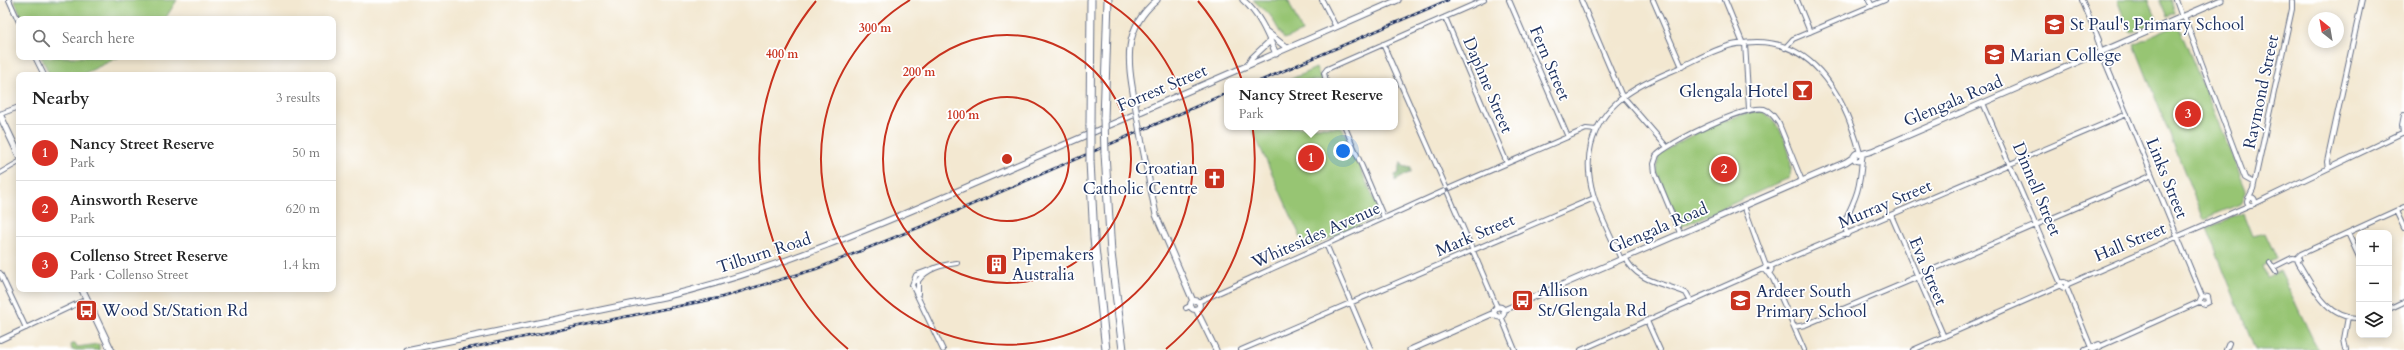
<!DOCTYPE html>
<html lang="en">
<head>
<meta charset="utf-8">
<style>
	body { margin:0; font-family:Cardo,serif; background:#f6f6f6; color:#222 }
	.controls { position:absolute; right:12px; bottom:12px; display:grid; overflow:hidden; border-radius:8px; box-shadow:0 2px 10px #0003 }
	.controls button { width:36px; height:36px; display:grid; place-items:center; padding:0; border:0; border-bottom:1px solid #e0e0e0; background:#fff; color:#222; font:20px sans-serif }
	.compass { position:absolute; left:2308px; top:12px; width:36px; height:36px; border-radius:50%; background:#fff; box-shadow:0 2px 10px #0003; rotate:329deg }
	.you { position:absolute; left:1343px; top:151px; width:14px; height:14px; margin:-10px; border:3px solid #fff; border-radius:50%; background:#1a73e8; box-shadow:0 0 0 6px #1a73e833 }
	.badge { display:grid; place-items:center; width:26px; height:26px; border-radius:50%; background:#d93025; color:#fff; font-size:13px; font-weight:700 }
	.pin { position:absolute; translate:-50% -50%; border:2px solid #fff; box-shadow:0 1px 4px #0006 }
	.popup { position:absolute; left:1224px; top:78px; width:174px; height:52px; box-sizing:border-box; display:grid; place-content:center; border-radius:8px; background:#fff; filter:drop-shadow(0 1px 3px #0005); font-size:13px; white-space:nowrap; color:#767676 }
	.popup b { font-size:15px; color:#222 }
	.popup::after { content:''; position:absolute; left:50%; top:100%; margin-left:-8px; border:8px solid transparent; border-top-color:#fff }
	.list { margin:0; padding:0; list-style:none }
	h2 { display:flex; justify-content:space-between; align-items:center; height:52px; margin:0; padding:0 16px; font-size:17px }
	h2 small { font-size:13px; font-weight:400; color:#767676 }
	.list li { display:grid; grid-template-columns:26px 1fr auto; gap:12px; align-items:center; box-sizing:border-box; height:56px; padding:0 16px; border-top:1px solid #e0e0e0 }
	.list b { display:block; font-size:15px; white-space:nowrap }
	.list p { margin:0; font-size:13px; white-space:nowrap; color:#767676 }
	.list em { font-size:13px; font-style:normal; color:#767676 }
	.icon { flex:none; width:22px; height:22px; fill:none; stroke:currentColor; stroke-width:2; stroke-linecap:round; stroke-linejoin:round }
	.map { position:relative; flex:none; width:2404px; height:350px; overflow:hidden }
	.search { position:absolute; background:#fff; box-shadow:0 2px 10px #0003; left:16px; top:16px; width:320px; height:44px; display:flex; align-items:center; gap:10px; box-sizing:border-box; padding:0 14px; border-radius:8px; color:#767676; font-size:15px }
	.panel { position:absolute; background:#fff; box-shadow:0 2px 10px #0003; left:16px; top:72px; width:320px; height:220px; border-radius:8px }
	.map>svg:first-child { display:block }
	.green { fill:#97c573; stroke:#597a68 }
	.forest { fill:#79aa65; stroke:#4a6c62 }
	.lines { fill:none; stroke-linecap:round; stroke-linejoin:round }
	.minor-casing { stroke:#677086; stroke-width:6 }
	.tertiary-casing { stroke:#677086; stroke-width:7 }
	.primary-casing { stroke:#677086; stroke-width:8 }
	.motorway-casing { stroke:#677086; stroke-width:9 }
	.minor { stroke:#fff; stroke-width:4 }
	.tertiary { stroke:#fff; stroke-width:5 }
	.primary { stroke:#fff; stroke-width:6 }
	.motorway { stroke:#fff; stroke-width:7 }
	.rail-casing { stroke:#1b2f5e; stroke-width:2.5 }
	.rail { stroke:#fff; stroke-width:1; stroke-dasharray:3; stroke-linecap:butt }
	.tertiary-bridge-casing { stroke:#677086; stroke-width:7; stroke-linecap:butt }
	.motorway-bridge-casing { stroke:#677086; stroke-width:9; stroke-linecap:butt }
	.tertiary-bridge { stroke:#fff; stroke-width:5 }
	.motorway-bridge { stroke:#fff; stroke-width:7 }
	.ring { fill:none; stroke:#c8321e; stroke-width:2 }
	.labels { text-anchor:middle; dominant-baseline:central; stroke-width:3.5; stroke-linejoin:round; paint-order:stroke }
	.poi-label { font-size:17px; fill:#1b2f5e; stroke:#fff; text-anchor:start }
	.street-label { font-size:17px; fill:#1b2f5e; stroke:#fff }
	.centre { fill:#c8321e; stroke:#fff; stroke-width:2 }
	.ring-label { font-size:12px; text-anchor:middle; font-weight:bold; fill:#c8321e; stroke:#fff; stroke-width:3.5; stroke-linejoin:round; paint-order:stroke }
</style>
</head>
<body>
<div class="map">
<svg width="2404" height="350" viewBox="0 0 2404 350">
	<rect width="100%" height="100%" fill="#fff"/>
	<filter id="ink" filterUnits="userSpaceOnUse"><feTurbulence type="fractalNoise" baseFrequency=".025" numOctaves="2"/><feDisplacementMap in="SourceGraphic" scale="8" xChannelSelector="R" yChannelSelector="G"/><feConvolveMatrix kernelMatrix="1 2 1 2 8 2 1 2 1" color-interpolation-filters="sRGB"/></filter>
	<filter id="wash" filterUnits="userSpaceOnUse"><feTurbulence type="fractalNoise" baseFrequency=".012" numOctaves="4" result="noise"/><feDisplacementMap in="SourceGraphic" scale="16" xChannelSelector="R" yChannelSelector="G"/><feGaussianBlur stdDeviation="0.9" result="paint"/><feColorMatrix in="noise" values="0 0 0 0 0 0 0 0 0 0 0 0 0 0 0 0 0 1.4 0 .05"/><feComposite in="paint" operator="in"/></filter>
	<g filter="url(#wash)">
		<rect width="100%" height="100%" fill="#f3e8d1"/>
		<path class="green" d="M14,0H177L165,19H23Z
			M1253,0H1288L1302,32L1284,39L1270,15Z
			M2117,0H2149L2158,21L2130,33Z
			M2160,0H2170L2175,14L2167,17Z
			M2178,25L2246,190L2240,204L2203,219L2134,44Z
			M41,57H119L81,75H50Z
			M1316,68L1322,81H1287Z
			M1760,111C1779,115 1797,161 1789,178L1681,227L1657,172L1658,156C1675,141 1737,112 1760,111Z
			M1251,127H1342L1381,215L1306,249Z
			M2243,213L2252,236L2265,233L2277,259L2263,266L2267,277L2280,271L2318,350H2255L2207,228Z
			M75,343L77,347L99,344V350H72L71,345Z"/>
		<path class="forest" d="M1401,162L1403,166L1411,168V172L1395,181V175L1398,174Z"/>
	</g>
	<g filter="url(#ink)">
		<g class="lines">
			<defs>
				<path id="minor" d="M9,0L19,22
					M1322,0L1336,27
					M1509,0L1568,137
					M1581,0L1621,94L1666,146
					M1653,0L1682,67
					M1725,0L1743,44
					M1797,0L1810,32
					M1869,0L1872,6
					M2082,0L2099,40
					M2176,0L2182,17
					M2184,16L2245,178L2254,183
					M1445,17L1507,163
					M1745,43L1749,109
					M1383,44L1446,187
					M1785,48L1793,39L1885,0
					M35,57L44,75
					M1326,81L1324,73L1327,69L1484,0
					M1983,103L2061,284
					M0,114L19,107
					M1345,127L1384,218
					M2403,133L2402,125L2404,115
					M1657,155L1654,164L1655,173L1680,233
					M1656,156C1669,142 1746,105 1764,109C1771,111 1775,118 1779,124L1802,181
					M2328,168L2327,162L2362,0
					M0,173L19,162
					M1450,188L1586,129L1596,130
					M1448,193L1497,307
					M2247 201a4 4 0 1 1 8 0a4 4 0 1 1-8 0Z
					M2248,199L2253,189L2292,9V0
					M2254,204L2404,132
					M1744,206L1766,266
					M2396,211L2404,228
					M1891,215L1944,337
					M2348,233L2359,257
					M1847,235L1844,222C1857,196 1860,188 1862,159
					M1326,244L1371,350
					M1625,257C1637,283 1665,283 1686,293L1691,302
					M1621,259C1605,223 1581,185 1591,145C1602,103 1636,86 1672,71C1691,63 1717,47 1737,44C1810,30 1844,94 1860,153
					M2270,263L2276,272
					M1764.5 269a3.5 3.5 0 1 1 7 0a3.5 3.5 0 1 1-7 0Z
					M1771,266L2127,114
					M2274,267L2292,258L2300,259
					M932,269L916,275L912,285L943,350
					M1768,272L1773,279L1804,350
					M0,273L26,328
					M1906,281L2152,175
					M2061 285a3 3 0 1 1 6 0a3 3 0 1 1-6 0Z
					M2066,285L2250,205
					M2066,286L2092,350
					M918,294V281C927,268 942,265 957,263
					M1198,302L1444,191
					M2199,302L2205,304L2209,302L2208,297L2202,296
					M1186,308L1190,306
					M2389,309L2404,302
					M1501,316L1515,350
					M2359,318C2329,319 2315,291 2302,269C2300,265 2297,263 2297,258L2301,254L2404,207
					M1647,321L1660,350
					M1794,327L1805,325L1921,276
					M0,340L87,299
					M1241,350L1594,198
					M1581,350L1765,268
					M1913,350L2061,285
					M2085,350L2099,344
					M2092,350L2199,302L2202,296L2101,52L2097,38
					M2226,350L2229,343
					M2346,350L2344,339L2348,317"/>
				<path id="tertiary" d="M1243,0C1260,15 1267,33 1276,54
					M1267,32L1287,48
					M1247,66L1252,58L1270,41
					M1135,104C1128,63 1121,30 1157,0
					M1142,144L1156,215L1193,301
					M1854 157a4 4 0 1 1 8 0a4 4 0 1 1-8 0Z
					M1861,154L1872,151L2221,0
					M1190.5 305a4.5 4.5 0 1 1 9 0a4.5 4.5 0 1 1-9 0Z
					M1494 312a5 5 0 1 1 10 0a5 5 0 1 1-10 0Z
					M1196,309L1216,350
					M1504,310L1846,162L1855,156
					M406,350L664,297C789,267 904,214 1022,163C1147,109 1273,55 1398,0
					M1410,350L1494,313"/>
				<path id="primary" d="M0,115L19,155
					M82,289L111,350"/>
				<path id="motorway" d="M1104,119L1108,0
					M1090,125L1091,0
					M1105,153L1111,253L1123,350
					M1090,161L1094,238L1106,350"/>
			</defs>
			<use href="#minor" class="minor-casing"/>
			<use href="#tertiary" class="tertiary-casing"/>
			<use href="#primary" class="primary-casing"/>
			<use href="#motorway" class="motorway-casing"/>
			<use href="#minor" class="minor"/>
			<use href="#tertiary" class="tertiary"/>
			<use href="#primary" class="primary"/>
			<use href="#motorway" class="motorway"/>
			<defs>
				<path id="rail" d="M1260,81L1448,0
					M459,350L719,298L816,269L925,225L1227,93"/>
			</defs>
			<use href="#rail" class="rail-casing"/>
			<use href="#rail" class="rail"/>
			<defs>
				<path id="tertiary-bridge" d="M1135,104L1142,144"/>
				<path id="motorway-bridge" d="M1104,119L1105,153
					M1090,125V161"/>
			</defs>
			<use href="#tertiary-bridge" class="tertiary-bridge-casing"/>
			<use href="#motorway-bridge" class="motorway-bridge-casing"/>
			<use href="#tertiary-bridge" class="tertiary-bridge"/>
			<use href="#motorway-bridge" class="motorway-bridge"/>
		</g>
	</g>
	<g class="ring">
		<circle cx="1007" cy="159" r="62"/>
		<circle cx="1007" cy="159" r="124"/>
		<path d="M1104 0A186 186 0 1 1 910 0"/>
		<path d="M848 349A248 248 0 0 1 816 1M1198 1A248 248 0 0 1 1166 349"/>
	</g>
	<defs>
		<symbol id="school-square" viewBox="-11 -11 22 22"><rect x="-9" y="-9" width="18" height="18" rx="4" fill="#c8321e" stroke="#fff"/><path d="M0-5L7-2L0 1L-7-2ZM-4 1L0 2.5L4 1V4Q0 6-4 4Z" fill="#fff"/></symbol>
		<symbol id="bar-square" viewBox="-11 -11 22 22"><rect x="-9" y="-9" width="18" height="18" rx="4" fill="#c8321e" stroke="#fff"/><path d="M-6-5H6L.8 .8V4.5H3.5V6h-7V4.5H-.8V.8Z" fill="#fff"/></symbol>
		<symbol id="church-square" viewBox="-11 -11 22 22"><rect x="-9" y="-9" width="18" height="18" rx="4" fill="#c8321e" stroke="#fff"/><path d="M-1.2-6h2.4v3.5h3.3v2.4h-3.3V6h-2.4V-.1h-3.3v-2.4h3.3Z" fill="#fff"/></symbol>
		<symbol id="building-square" viewBox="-11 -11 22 22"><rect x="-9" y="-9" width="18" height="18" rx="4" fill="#c8321e" stroke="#fff"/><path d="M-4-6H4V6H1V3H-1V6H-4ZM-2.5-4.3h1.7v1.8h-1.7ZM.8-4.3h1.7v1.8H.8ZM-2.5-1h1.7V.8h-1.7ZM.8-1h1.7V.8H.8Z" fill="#fff"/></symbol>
		<symbol id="bus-square" viewBox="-11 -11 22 22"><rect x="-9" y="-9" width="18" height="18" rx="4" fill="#c8321e" stroke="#fff"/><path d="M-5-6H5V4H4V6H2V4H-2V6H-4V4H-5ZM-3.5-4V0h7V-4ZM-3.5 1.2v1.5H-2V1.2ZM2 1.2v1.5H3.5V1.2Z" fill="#fff"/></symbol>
	</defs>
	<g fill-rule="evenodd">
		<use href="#school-square" x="2042" y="12" width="25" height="25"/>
		<use href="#school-square" x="1982" y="42" width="25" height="25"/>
		<use href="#bar-square" x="1790" y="78" width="25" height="25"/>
		<use href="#church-square" x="1202" y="166" width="25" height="25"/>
		<use href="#building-square" x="984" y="252" width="25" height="25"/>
		<use href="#bus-square" x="1510" y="288" width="25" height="25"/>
		<use href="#school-square" x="1728" y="288" width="25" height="25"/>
		<use href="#bus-square" x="74" y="298" width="25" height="25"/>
	</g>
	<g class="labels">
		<g class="poi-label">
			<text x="2070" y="24">St Paul's Primary School</text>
			<text x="2010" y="55">Marian College</text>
			<text x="1788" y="91" text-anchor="end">Glengala Hotel</text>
			<text x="1198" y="168" text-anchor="end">Croatian<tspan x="1198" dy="20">Catholic Centre</tspan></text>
			<text x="1012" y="254">Pipemakers<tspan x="1012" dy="20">Australia</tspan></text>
			<text x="1538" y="290">Allison<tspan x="1538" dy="20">St/Glengala Rd</tspan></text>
			<text x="1756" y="291">Ardeer South<tspan x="1756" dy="20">Primary School</tspan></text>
			<text x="102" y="310">Wood St/Station Rd</text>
		</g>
		<g class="street-label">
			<text transform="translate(1550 63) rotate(67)">Fern Street</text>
			<text transform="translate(1488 85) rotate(67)">Daphne Street</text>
			<text transform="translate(1162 88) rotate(-23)">Forrest Street</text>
			<text transform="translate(2261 92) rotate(-78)">Raymond Street</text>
			<text transform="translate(1953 101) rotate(-23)">Glengala Road</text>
			<text transform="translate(2167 178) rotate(68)">Links Street</text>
			<text transform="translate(2037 189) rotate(67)">Dinnell Street</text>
			<text transform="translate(1885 204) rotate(-23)">Murray Street</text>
			<text transform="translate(1658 228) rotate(-23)">Glengala Road</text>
			<text transform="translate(1316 235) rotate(-24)">Whitesides Avenue</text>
			<text transform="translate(1475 235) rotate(-23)">Mark Street</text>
			<text transform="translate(2130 242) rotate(-23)">Hall Street</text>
			<text transform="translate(764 253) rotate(-18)">Tilburn Road</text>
			<text transform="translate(1928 271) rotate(67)">Eva Street</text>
		</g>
	</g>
	<circle cx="1007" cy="159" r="6" class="centre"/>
	<g class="ring-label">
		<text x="875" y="32">300 m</text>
		<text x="782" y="58">400 m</text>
		<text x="919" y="76">200 m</text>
		<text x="963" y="119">100 m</text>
	</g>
</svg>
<div class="controls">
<button>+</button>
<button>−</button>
<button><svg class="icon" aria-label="layers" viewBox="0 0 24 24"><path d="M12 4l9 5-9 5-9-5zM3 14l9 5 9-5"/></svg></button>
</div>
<svg class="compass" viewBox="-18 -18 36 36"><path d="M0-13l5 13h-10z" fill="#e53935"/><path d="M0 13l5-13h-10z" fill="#767676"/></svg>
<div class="you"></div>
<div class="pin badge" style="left:1311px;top:158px">1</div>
<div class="popup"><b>Nancy Street Reserve</b>Park</div>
<div class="pin badge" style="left:1724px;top:169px">2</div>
<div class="pin badge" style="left:2188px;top:114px">3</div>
<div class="search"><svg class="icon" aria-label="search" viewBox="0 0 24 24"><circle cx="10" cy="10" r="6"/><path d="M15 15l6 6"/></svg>Search here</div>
<section class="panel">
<h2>Nearby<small>3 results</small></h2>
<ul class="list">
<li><span class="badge">1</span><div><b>Nancy Street Reserve</b><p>Park</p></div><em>50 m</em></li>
<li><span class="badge">2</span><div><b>Ainsworth Reserve</b><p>Park</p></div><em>620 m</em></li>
<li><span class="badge">3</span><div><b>Collenso Street Reserve</b><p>Park · Collenso Street</p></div><em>1.4 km</em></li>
</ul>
</section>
</div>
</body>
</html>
